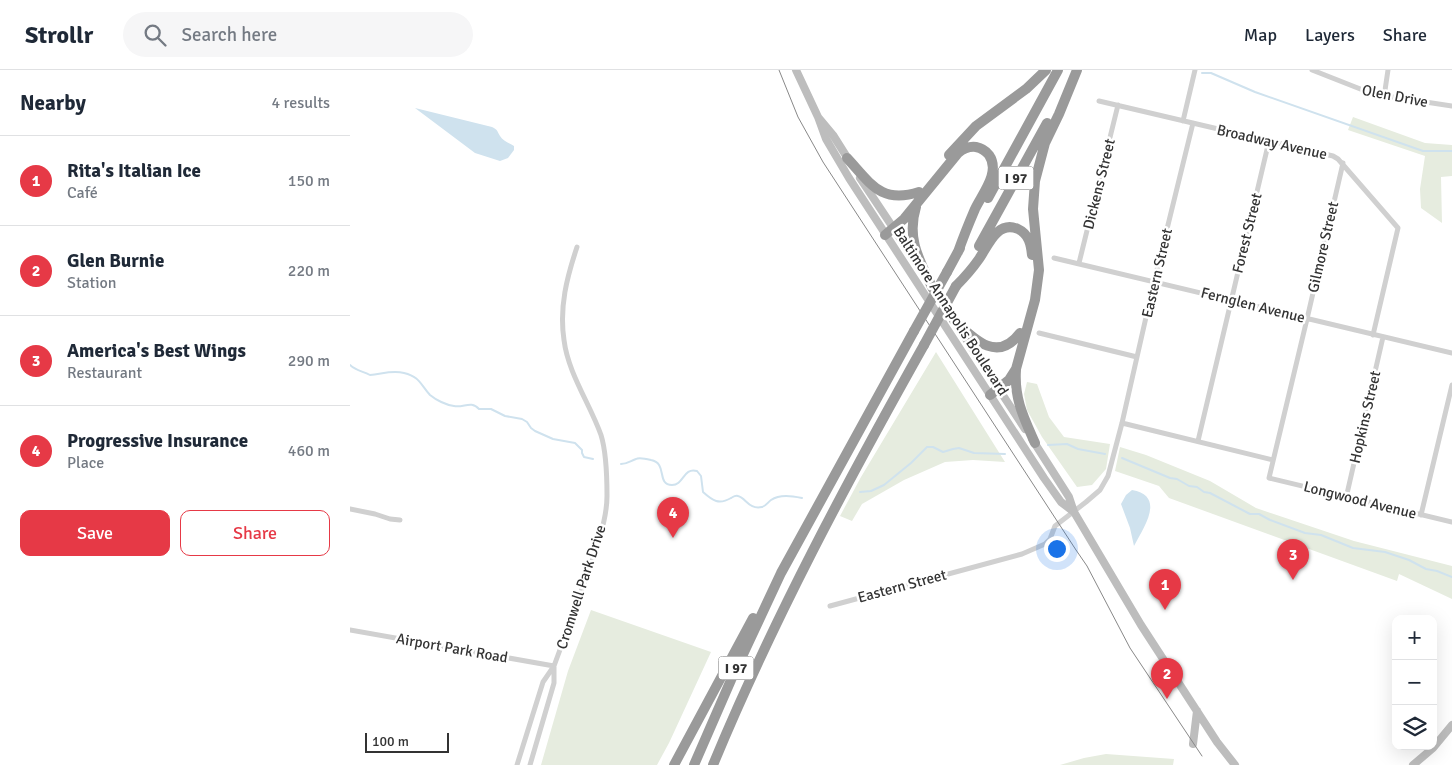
<!DOCTYPE html>
<html lang="en">
<head>
<meta charset="utf-8">
<style>
	body { margin:0; font-family:Signika,sans-serif; background:#f6f6f7; color:#1f2937 }
	.controls { position:absolute; right:15px; bottom:15px; display:grid; overflow:hidden; border-radius:10px; box-shadow:0 5px 20px #0002 }
	.controls button { width:45px; height:45px; display:grid; place-items:center; padding:0; border:0; border-bottom:1px solid #e0e1e3; background:#fff; color:#1f2937; font:25px sans-serif }
	.scale { position:absolute; left:15px; bottom:12px; width:84px; box-sizing:border-box; padding-left:5px; border:2px solid #333; border-top:0; font-size:14px; line-height:18px; white-space:nowrap; color:#333; -webkit-text-stroke:4px #fff; paint-order:stroke }
	.you { position:absolute; left:706px; top:478px; width:18px; height:18px; margin:-12px; border:4px solid #fff; border-radius:50%; background:#1a73e8; box-shadow:0 0 0 8px #1a73e833 }
	.badge { display:grid; place-items:center; width:32px; height:32px; border-radius:50%; background:#e63946; color:#fff; font-size:16px; font-weight:700 }
	.pin { position:absolute; translate:-50% -41px; filter:drop-shadow(0 1px 2px #0008) }
	.pin::after { content:''; position:absolute; top:26px; width:18px; height:15px; background:inherit; clip-path:polygon(0 0,100% 0,50% 100%) }
	.list { margin:0; padding:0; list-style:none }
	h2 { display:flex; justify-content:space-between; align-items:center; height:65px; margin:0; padding:0 20px; font-size:21px }
	h2 small { font-size:16px; font-weight:400; color:#747a83 }
	.list li { display:grid; grid-template-columns:32px 1fr auto; gap:15px; align-items:center; box-sizing:border-box; height:90px; padding:0 20px; border-top:1px solid #e0e1e3 }
	.list b { display:block; font-size:19px; white-space:nowrap }
	.list p { margin:0; font-size:16px; white-space:nowrap; color:#747a83 }
	.list em { font-size:16px; font-style:normal; color:#747a83 }
	.actions { display:flex; gap:10px; padding:15px 20px }
	.actions a { flex:1; padding:11px 0; border:1px solid #e63946; border-radius:10px; text-align:center; font-size:18px; color:#e63946 }
	.actions .main { background:#e63946; color:#fff }
	.icon { flex:none; width:28px; height:28px; fill:none; stroke:currentColor; stroke-width:2; stroke-linecap:round; stroke-linejoin:round }
	.map { position:relative; flex:none; width:1102px; height:695px; overflow:hidden }
	header { display:flex; align-items:center; gap:30px; box-sizing:border-box; height:70px; padding:0 25px; background:#fff; border-bottom:1px solid #e0e1e3 }
	header strong { font-size:24px }
	nav { display:flex; gap:28px; margin-inline-start:auto; font-size:18px }
	.search { width:350px; height:45px; background:#f6f6f7; display:flex; align-items:center; gap:12px; box-sizing:border-box; padding:0 18px; border-radius:28px; color:#747a83; font-size:19px }
	main { display:flex }
	aside { flex:1; background:#fff }
	.map>svg:first-child { display:block }
	.green { fill:#e6ecdf }
	.water { fill:#cfe2ee }
	.lines { fill:none; stroke-linecap:round; stroke-linejoin:round }
	.stream { stroke:#cfe2ee; stroke-width:2 }
	.street { stroke:#d0d0d0; stroke-width:5 }
	.secondary { stroke:#bdbdbd; stroke-width:8 }
	.highway { stroke:#9a9a9a; stroke-width:10 }
	.tram { stroke:#888; stroke-width:1 }
	.highway-bridge { stroke:#9a9a9a; stroke-width:10 }
	.labels { text-anchor:middle; dominant-baseline:central; stroke-width:5; stroke-linejoin:round; paint-order:stroke }
	.shield { fill:#fff; stroke:#707070; stroke-width:1 }
	.shield-label { font-size:14px; font-weight:bold; fill:#333 }
	.street-label { font-size:15px; fill:#333; stroke:#fff }
</style>
</head>
<body>
<header>
<strong>Strollr</strong>
<div class="search"><svg class="icon" aria-label="search" viewBox="0 0 24 24"><circle cx="10" cy="10" r="6"/><path d="M15 15l6 6"/></svg>Search here</div>
<nav><a>Map</a><a>Layers</a><a>Share</a></nav>
</header>
<main>
<aside>
<h2>Nearby<small>4 results</small></h2>
<ul class="list">
<li><span class="badge">1</span><div><b>Rita's Italian Ice</b><p>Café</p></div><em>150 m</em></li>
<li><span class="badge">2</span><div><b>Glen Burnie</b><p>Station</p></div><em>220 m</em></li>
<li><span class="badge">3</span><div><b>America's Best Wings</b><p>Restaurant</p></div><em>290 m</em></li>
<li><span class="badge">4</span><div><b>Progressive Insurance</b><p>Place</p></div><em>460 m</em></li>
</ul>
<div class="actions"><a class="main">Save</a><a>Share</a></div>
</aside>
<div class="map">
<svg width="1102" height="695" viewBox="0 0 1102 695">
	<rect width="100%" height="100%" fill="#fff"/>
	<path class="green" d="M1003,47L1075,73L1102,75V106L1091,107L1092,153L1071,138L1070,119L1075,86L998,60Z
		M586,282L655,392L623,390L595,392L554,410L512,434L502,451L490,446L511,407Z
		M677,312L687,314L699,347L714,367L760,374L756,399L742,415L727,417L692,367L677,340L674,324Z
		M770,377L796,385L860,411L906,438L1004,471L1102,496V529L1049,504L1047,511L819,428L809,416L765,401Z
		M241,540L361,582L319,673L307,695H191L218,601Z
		M756,684L824,689L823,695H710L734,688Z"/>
	<path class="water" d="M65,38L142,57C148,60 147,61 150,66C153,71 159,73 164,76V80L158,88L150,91L125,83Z
		M782,420C816,426 794,457 784,476L780,458L771,434L776,425Z"/>
	<g class="lines">
		<path class="stream" d="M852,3H861L905,22L1073,81H1102
			M0,295C6,301 13,301 20,305C32,304 42,300 54,303C70,307 70,314 80,325C86,330 96,335 104,336C114,338 121,330 129,339H141L155,346L172,349L177,352L181,358L185,361L203,369L225,373L232,380V383L234,387L243,389
			M698,375L717,374L728,379L755,384
			M772,388L820,408L827,409L839,416L847,417L854,422L860,423L900,444H909L920,450L955,463L971,465L1003,478L1035,482L1059,490L1076,499L1087,501L1102,507
			M271,394C277,394 280,391 286,389C289,387 297,389 301,390C318,393 306,415 322,415C334,415 333,397 347,401L351,406L353,422C363,431 369,435 381,428C383,427 385,425 388,426C396,428 399,440 412,437C416,436 418,432 421,430C430,424 442,426 452,428
			M510,422L521,421L534,415L561,393L577,377H583L593,382L603,379L609,378L624,383L655,384"/>
		<path class="street" d="M962,0L1023,24L1102,36
			M1034,27L1038,0
			M749,31L983,86L988,89L1048,158L1023,265
			M833,51L845,0
			M993,93L957,249L919,408L1102,452
			M704,188L1102,283
			M729,193L768,35
			M689,263L787,287
			M772,353L923,390
			M848,371L919,71
			M996,428L1033,267
			M0,439L25,444L40,449L50,450
			M1071,445L1102,315
			M480,536L672,484L695,474L700,469L705,456L736,432L750,420L758,406L772,353L804,212L843,53
			M0,560L204,596
			M167,695L193,612L204,596C215,566 226,537 236,507C245,483 257,451 257,426C257,409 256,381 251,365C240,334 218,303 214,270C209,237 217,207 227,177
			M180,695L204,613V597"/>
		<path class="secondary" d="M446,0L468,47L476,69L499,108L694,408L711,432L724,442
			M468,47L483,65L500,92
			M510,108L570,198
			M584,220L675,359
			M682,369L719,427L724,442L791,555L867,672L885,695
			M843,674L847,641
			M1063,695L1083,678L1102,655"/>
		<path class="highway" d="M599,85L626,56L676,19L696,0
			M497,88C521,114 531,134 569,122
			M638,128L708,0
			M566,137C556,169 570,191 583,219
			M535,165L554,149L608,83C613,79 619,76 626,77C631,78 636,81 639,85C651,102 632,124 625,139C619,153 613,168 608,182
			M629,176L697,53
			M597,202L610,178
			M606,216C614,208 622,199 629,189C638,176 647,150 668,159C679,164 681,175 682,185
			M604,250C623,268 647,294 670,263
			M666,300C664,329 674,348 685,373
			M640,325L659,310L666,299L685,230L689,200L683,139L685,111L695,73L709,44L727,0
			M324,695L403,548
			M344,695L381,610L431,503L564,261
			M363,695C423,550 497,412 574,275"/>
		<path class="tram" d="M429,0L448,47L473,92L726,480L737,496L780,578L852,686"/>
		<path class="highway-bridge" d="M564,261L597,202
			M574,275L606,216"/>
	</g>
	<g class="labels">
		<g class="shield">
			<rect x="648.5" y="96.5" width="35" height="23" rx="4"/>
			<rect x="368.5" y="586.5" width="35" height="23" rx="4"/>
		</g>
		<g class="shield-label">
			<text x="666" y="108">I 97</text>
			<text x="386" y="598">I 97</text>
		</g>
		<g class="street-label">
			<text transform="translate(1045 26) rotate(11)">Olen Drive</text>
			<text transform="translate(922 72) rotate(13)">Broadway Avenue</text>
			<text transform="translate(749 114) rotate(-76)">Dickens Street</text>
			<text transform="translate(897 163) rotate(-76)">Forest Street</text>
			<text transform="translate(973 177) rotate(-77)">Gilmore Street</text>
			<text transform="translate(807 203) rotate(-77)">Eastern Street</text>
			<text transform="translate(903 235) rotate(14)">Fernglen Avenue</text>
			<text transform="translate(601 241) rotate(57)">Baltimore Annapolis Boulevard</text>
			<text transform="translate(1015 347) rotate(-77)">Hopkins Street</text>
			<text transform="translate(1010 430) rotate(14)">Longwood Avenue</text>
			<text transform="translate(552 516) rotate(-15)">Eastern Street</text>
			<text transform="translate(231 517) rotate(-72)">Cromwell Park Drive</text>
			<text transform="translate(102 578) rotate(10)">Airport Park Road</text>
		</g>
	</g>
</svg>
<div class="controls">
<button>+</button>
<button>−</button>
<button><svg class="icon" aria-label="layers" viewBox="0 0 24 24"><path d="M12 4l9 5-9 5-9-5zM3 14l9 5 9-5"/></svg></button>
</div>
<div class="scale">100 m</div>
<div class="you"></div>
<div class="pin badge" style="left:815px;top:540px">1</div>
<div class="pin badge" style="left:817px;top:629px">2</div>
<div class="pin badge" style="left:943px;top:510px">3</div>
<div class="pin badge" style="left:323px;top:468px">4</div>
</div>
</main>
</body>
</html>
